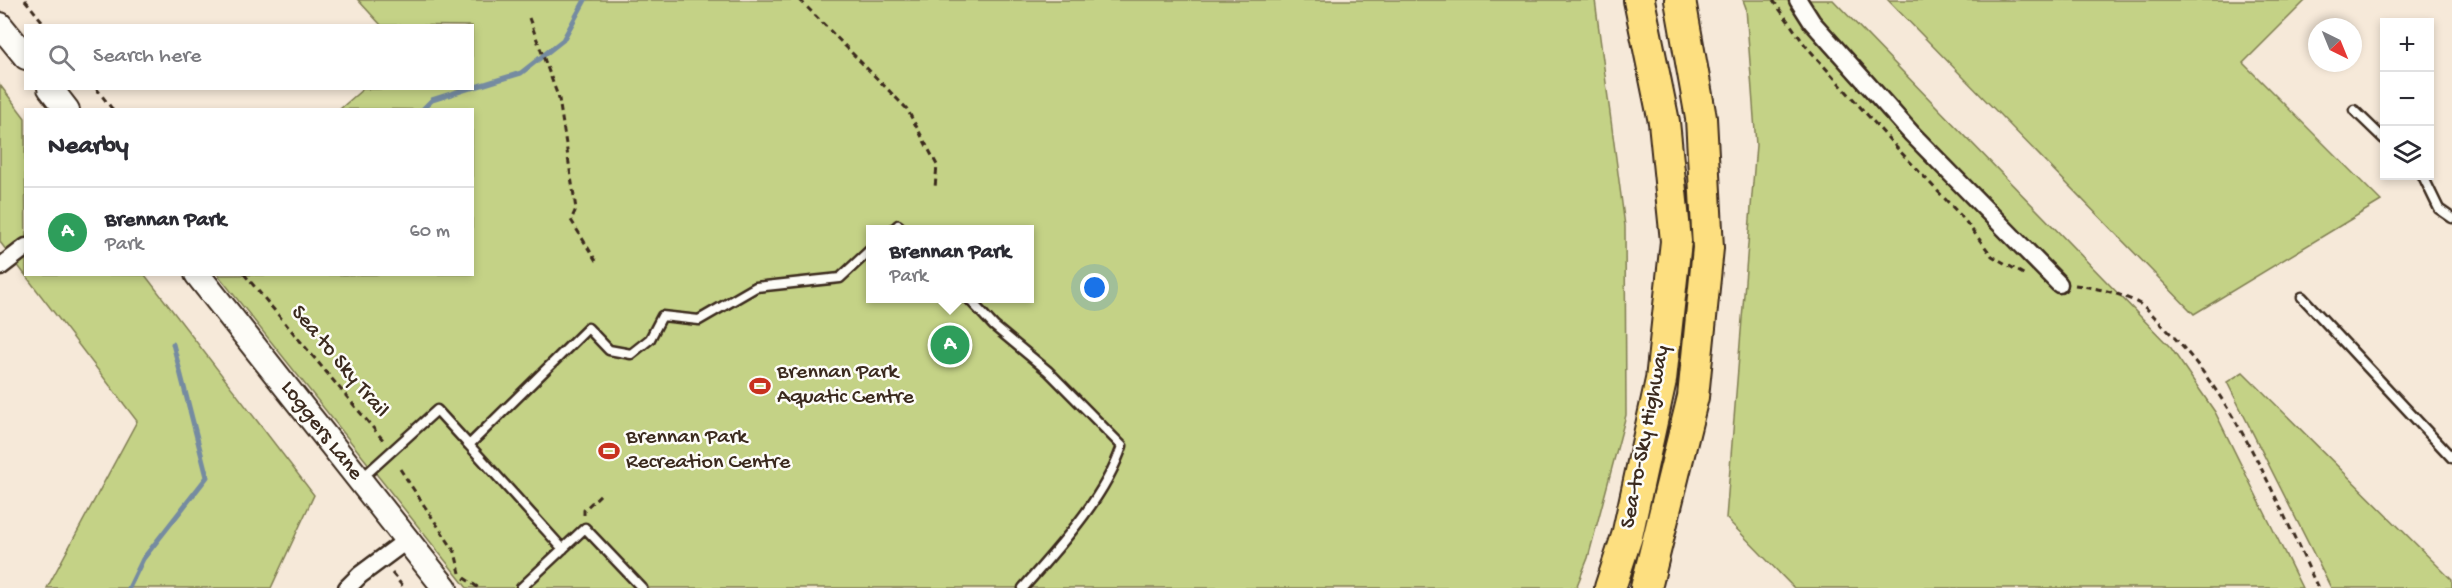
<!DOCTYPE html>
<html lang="en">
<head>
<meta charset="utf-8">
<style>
	body { margin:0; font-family:"Gochi Hand",sans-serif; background:#f2f2f3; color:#2b2b33 }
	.controls { position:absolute; right:18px; top:18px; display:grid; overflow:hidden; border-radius:0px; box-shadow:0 3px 9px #0003 }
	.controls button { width:54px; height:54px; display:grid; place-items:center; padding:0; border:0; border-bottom:2px solid #e1e1e2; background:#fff; color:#2b2b33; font:30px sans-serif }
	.compass { position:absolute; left:2308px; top:18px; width:54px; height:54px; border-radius:50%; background:#fff; box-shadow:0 3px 9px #0003; rotate:137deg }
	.you { position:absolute; left:1095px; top:288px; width:21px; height:21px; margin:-15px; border:4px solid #fff; border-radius:50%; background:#1a73e8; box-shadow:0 0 0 9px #1a73e833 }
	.badge { display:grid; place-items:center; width:39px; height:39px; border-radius:50%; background:#db2777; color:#fff; font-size:20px; font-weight:700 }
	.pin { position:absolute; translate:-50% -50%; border:3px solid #fff; box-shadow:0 2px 6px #0006 }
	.popup { position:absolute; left:866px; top:225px; width:168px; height:78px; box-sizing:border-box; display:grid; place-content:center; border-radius:0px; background:#fff; filter:drop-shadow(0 2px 4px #0005); font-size:20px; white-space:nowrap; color:#7c7c81 }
	.popup b { font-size:22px; color:#2b2b33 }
	.popup::after { content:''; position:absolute; left:50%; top:100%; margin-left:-12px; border:12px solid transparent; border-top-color:#fff }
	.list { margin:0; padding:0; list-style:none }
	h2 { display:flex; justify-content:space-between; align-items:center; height:78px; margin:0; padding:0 24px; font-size:26px }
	h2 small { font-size:20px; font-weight:400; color:#7c7c81 }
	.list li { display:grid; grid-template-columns:39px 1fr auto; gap:18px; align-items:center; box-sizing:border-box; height:90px; padding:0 24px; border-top:2px solid #e1e1e2 }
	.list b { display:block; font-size:22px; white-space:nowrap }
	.list p { margin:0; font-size:20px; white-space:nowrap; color:#7c7c81 }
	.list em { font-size:20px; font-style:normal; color:#7c7c81 }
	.icon { flex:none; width:33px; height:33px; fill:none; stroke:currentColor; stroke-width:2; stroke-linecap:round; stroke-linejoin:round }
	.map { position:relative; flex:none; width:2452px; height:588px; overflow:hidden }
	.search { position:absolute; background:#fff; box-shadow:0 3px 9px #0003; left:24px; top:24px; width:450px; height:66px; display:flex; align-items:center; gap:15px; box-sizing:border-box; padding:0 21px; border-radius:0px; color:#7c7c81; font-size:22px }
	.panel { position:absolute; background:#fff; box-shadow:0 3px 9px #0003; left:24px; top:108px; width:450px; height:168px; border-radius:0px }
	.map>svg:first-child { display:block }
	.green { fill:#c4d286; stroke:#807e52; stroke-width:1.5; fill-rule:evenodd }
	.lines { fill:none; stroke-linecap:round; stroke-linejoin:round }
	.stream { stroke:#758ba1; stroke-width:5 }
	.lane-casing { stroke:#3b2a1e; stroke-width:13 }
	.street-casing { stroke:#3b2a1e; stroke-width:21 }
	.secondary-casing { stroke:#3b2a1e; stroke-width:28 }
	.highway-casing { stroke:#3b2a1e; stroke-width:34 }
	.path { stroke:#3b2a1e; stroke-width:3; stroke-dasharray:6 4.5; stroke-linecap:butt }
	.lane { stroke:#fdfcf7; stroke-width:8 }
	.street { stroke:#fdfcf7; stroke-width:16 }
	.secondary { stroke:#fdfcf7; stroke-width:24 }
	.highway { stroke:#fddf80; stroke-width:30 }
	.labels { text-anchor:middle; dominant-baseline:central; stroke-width:5; stroke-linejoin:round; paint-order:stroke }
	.street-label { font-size:22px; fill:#3b2a1e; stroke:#fdfcf7 }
	.poi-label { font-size:22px; fill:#3b2a1e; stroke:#fdfcf7; text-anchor:start }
</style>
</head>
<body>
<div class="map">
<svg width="2452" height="588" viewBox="0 0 2452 588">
	<rect width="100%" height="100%" fill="#f6e9d9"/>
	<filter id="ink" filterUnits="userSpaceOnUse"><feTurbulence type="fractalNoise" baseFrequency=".0167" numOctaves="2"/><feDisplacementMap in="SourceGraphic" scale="12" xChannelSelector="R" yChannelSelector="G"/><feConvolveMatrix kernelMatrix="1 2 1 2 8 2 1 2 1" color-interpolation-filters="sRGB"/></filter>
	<g filter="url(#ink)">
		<path class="green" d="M358,0H1595L1625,226L1626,415L1588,558L1576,588H467L218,275L472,274V110L340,109L363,89L472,88V26L381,25ZM870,230H1030V298H870Z
			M1743,0H1833L2171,348L2215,412L2302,588H1794L1726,518L1756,145L1746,8Z
			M1888,0H2306L2243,63L2381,201L2194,314Z
			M0,85L25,118L26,274L145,275L314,495L271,588H47L137,421L0,242Z
			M2243,372L2452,580V588H2331L2227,382Z"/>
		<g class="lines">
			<path class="stream" d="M472,88L521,73L563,40L585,0
				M422,110L432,100L470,88
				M129,588L143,559L207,477L173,344"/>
			<defs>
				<path id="lane" d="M2354,110L2384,139
					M2423,176L2439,209L2452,218
					M893,230L898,225L903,230
					M2302,297L2452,458
					M968,298L994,326L1048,371L1122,446C1105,498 1058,548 1023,588
					M469,445L563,549
					M362,478L437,410L469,445L588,328L609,350L631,354L650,339L662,316L699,320L756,287L840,278L870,250
					M521,588L585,528L642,588"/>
				<path id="street" d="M1798,0L1812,22L1912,134L2059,284
					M0,267L26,247
					M347,588L360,575L407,540"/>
				<path id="secondary" d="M0,25L26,57
					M50,88L67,110
					M197,274L445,588"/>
				<path id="highway" d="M1610,588L1627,536L1661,380L1676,241L1664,122L1639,0
					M1646,588L1693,397L1708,248L1701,118L1680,0"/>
			</defs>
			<use href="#lane" class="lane-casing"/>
			<use href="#street" class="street-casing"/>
			<use href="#secondary" class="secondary-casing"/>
			<use href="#highway" class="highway-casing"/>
			<path class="path" d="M25,0L46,26
				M800,0L907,109L937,165L935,188
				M1773,0L1805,45L1896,147L1963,218L1992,256L2025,275
				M529,18L559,99L576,209L571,220L596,261
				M96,88L113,110
				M244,274L384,441
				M2075,285C2098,288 2120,293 2140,304C2149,309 2156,319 2163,326C2234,395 2276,499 2318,588
				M400,469L455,552L460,573
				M584,515V510L601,494
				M392,573L404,588
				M464,578L479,588"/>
			<use href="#lane" class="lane"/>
			<use href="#street" class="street"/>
			<use href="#secondary" class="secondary"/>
			<use href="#highway" class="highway"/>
		</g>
	</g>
	<defs>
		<symbol id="stadium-bare" viewBox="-9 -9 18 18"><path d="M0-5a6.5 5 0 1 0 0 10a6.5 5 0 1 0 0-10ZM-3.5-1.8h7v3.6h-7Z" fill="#c8321e" stroke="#fdfcf7" stroke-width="2.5" paint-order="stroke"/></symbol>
	</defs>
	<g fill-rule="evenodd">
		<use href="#stadium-bare" x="745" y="371" width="30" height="30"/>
		<use href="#stadium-bare" x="594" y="436" width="30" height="30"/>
	</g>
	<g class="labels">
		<g class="street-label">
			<text transform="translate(339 362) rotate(50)">Sea to Sky Trail</text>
			<text transform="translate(321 431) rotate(52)">Loggers Lane</text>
			<text transform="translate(1646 437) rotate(-79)">Sea-to-Sky Highway</text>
		</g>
		<g class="poi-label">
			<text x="777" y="373">Brennan Park<tspan x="777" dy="25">Aquatic Centre</tspan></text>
			<text x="626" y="438">Brennan Park<tspan x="626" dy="25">Recreation Centre</tspan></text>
		</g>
	</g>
</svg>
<div class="controls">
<button>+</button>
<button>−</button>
<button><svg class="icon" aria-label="layers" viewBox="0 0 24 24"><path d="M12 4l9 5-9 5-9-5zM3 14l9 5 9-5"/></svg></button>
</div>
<svg class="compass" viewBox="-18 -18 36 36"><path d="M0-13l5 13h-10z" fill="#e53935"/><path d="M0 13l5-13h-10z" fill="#7c7c81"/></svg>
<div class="you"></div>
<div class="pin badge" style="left:950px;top:345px;background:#2e9e5b">A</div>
<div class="popup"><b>Brennan Park</b>Park</div>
<div class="search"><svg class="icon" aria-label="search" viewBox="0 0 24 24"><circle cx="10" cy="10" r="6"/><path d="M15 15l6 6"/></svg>Search here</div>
<section class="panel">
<h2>Nearby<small></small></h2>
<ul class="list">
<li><span class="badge" style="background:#2e9e5b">A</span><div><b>Brennan Park</b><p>Park</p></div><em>60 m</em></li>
</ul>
</section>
</div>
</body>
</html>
